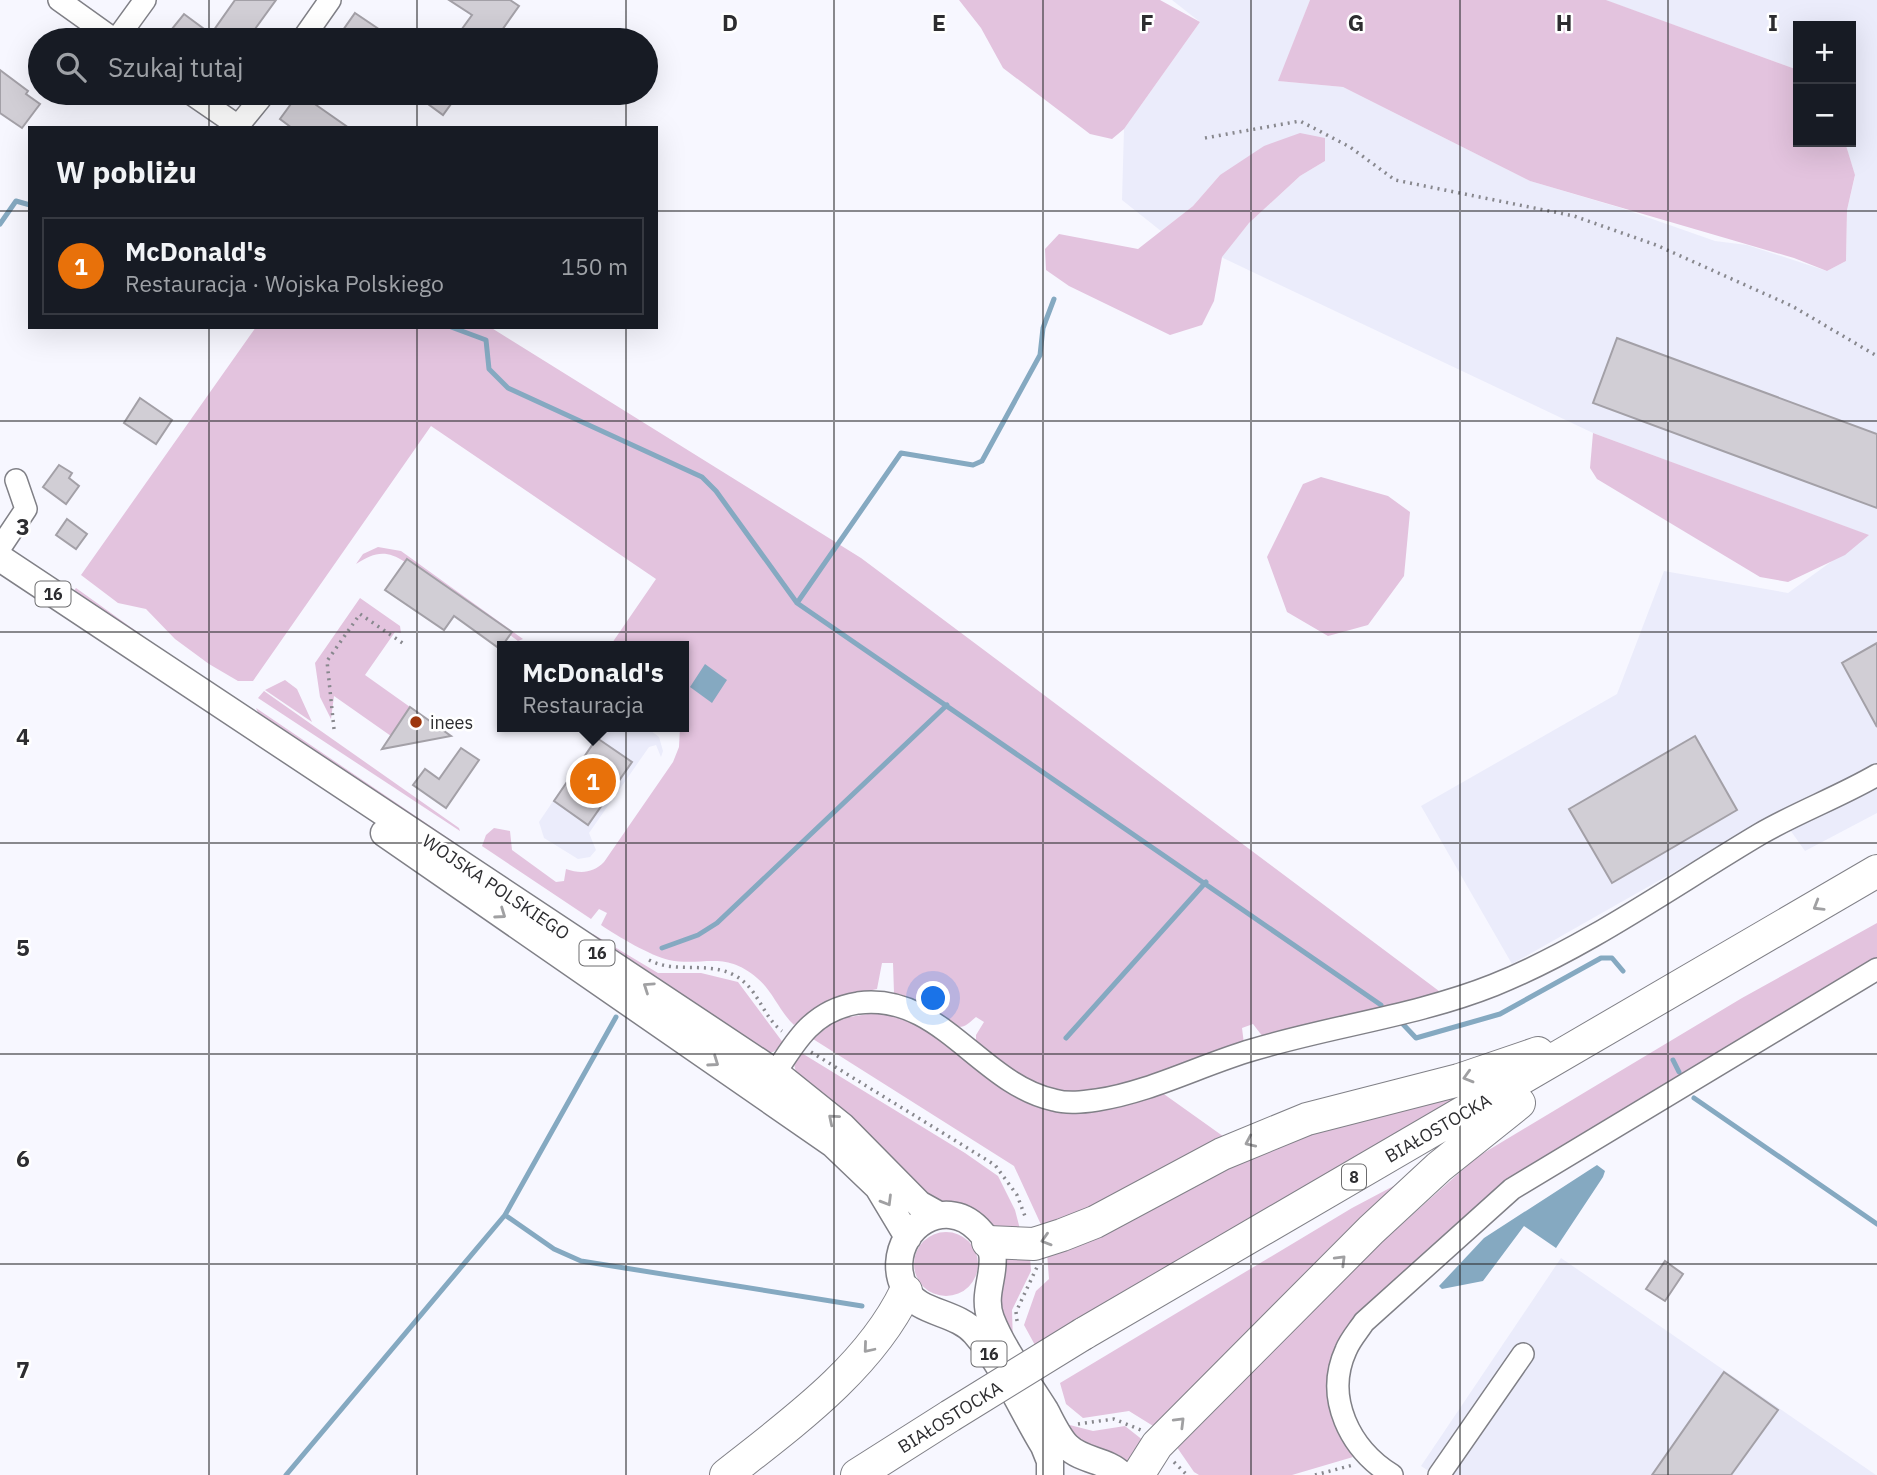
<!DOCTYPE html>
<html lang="pl">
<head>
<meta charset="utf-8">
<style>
	body { margin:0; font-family:"IBM Plex Sans",sans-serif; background:#242831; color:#f1f3f6 }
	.controls { position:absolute; right:21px; top:21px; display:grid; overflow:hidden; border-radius:0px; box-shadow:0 7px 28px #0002 }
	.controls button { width:63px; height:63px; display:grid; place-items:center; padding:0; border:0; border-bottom:2px solid #363941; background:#171b24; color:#f1f3f6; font:35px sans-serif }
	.you { position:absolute; left:934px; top:999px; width:24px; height:24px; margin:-18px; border:5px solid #fff; border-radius:50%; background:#1a73e8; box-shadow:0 0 0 10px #1a73e833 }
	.badge { display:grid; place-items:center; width:46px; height:46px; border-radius:50%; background:#7c3aed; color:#fff; font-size:23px; font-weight:700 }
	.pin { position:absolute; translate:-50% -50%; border:4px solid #fff; box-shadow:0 2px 7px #0006 }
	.popup { position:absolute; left:497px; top:641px; width:192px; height:91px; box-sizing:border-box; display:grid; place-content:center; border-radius:0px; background:#171b24; filter:drop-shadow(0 2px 5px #0005); font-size:23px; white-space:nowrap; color:#9ea1a6 }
	.popup b { font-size:26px; color:#f1f3f6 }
	.popup::after { content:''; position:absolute; left:50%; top:100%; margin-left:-14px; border:14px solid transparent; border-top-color:#171b24 }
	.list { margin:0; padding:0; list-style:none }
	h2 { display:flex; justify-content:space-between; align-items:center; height:91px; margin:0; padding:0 28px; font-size:30px }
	h2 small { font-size:23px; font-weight:400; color:#9ea1a6 }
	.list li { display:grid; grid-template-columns:46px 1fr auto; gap:21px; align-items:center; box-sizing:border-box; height:98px; margin:0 14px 14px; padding:0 14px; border:2px solid #363941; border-radius:0px }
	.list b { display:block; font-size:26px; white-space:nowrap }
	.list p { margin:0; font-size:23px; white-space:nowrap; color:#9ea1a6 }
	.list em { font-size:23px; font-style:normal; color:#9ea1a6 }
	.icon { flex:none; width:38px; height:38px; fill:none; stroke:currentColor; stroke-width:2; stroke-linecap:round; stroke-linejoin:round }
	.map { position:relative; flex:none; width:1877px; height:1475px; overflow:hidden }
	.search { position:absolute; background:#171b24; box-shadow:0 7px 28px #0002; left:28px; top:28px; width:630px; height:77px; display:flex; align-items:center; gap:18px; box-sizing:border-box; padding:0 24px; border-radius:38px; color:#9ea1a6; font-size:26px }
	.panel { position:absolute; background:#171b24; box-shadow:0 7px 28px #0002; left:28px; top:126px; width:630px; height:203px; border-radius:0px }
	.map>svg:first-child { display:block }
	.built { fill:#ebecfb }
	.green { fill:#e3c3de }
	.water { fill:#85a9c1 }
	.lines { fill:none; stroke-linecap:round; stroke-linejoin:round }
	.stream { stroke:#85a9c1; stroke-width:5 }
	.building { fill:#d1ced5; stroke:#a3a0a7; stroke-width:2 }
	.minor-casing { stroke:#808087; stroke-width:24 }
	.major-casing { stroke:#808087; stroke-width:29 }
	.highway-casing { stroke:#808087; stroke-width:34 }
	.path { stroke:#88888e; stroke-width:3.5; stroke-dasharray:2 5; stroke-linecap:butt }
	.minor { stroke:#fff; stroke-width:21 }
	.major { stroke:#fff; stroke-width:26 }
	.highway { stroke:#fff; stroke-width:32 }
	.highway-bridge-casing { stroke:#808087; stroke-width:34; stroke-linecap:butt }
	.highway-bridge { stroke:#fff; stroke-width:32 }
	.oneway { stroke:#a0a0a2 }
	.grid { fill:none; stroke:#2d2d30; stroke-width:2; stroke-opacity:0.55 }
	.poi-dot { fill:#9d370e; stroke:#fff; stroke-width:2.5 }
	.labels { text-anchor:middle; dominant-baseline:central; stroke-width:5; stroke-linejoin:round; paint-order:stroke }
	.shield { fill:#fff; stroke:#6c6c6e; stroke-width:2 }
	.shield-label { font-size:16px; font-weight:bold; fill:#2d2d30 }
	.poi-label { font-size:18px; fill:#2d2d30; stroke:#fff; text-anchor:start }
	.street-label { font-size:18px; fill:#2d2d30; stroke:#fff }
	.grid-label { font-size:23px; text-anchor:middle; font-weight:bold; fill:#2d2d30; stroke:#fff; stroke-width:5; stroke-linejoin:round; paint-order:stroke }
</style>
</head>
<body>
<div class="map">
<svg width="1877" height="1475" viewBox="0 0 1877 1475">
	<rect width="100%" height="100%" fill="#f7f7ff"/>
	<path class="built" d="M1172,0H1310L1279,81L1343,87L1530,181L1621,208L1715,241L1747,245L1827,271L1846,261L1847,210L1855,176L1845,142H1851V26H1798V70L1605,0H1877V813L1805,851L1778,813L1512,964L1421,806L1617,694L1664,571L1788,593L1868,535L1593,433L1221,257L1249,223L1300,176L1325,161L1220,175L1193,206L1161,231L1122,200L1124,129L1200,22Z
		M603,727H646L659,737L663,751L661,757L656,745L649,747L589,833L596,850L590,857L578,859L544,838L539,822Z
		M1561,1258L1876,1475H1435L1421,1466Z"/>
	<path class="green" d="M959,0H1160L1200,22L1124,129L1112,139L1090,134L1003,68L981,28Z
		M1310,0H1606L1798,70V142H1845L1855,175L1847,210L1846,261L1827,271L1794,258L1530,181L1343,87L1278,81Z
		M1300,133L1325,138V161L1300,176L1249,223L1222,257L1214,301L1202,325L1170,335L1069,286L1046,270L1045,249L1059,234L1138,249L1193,206L1220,175L1264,146Z
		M256,327H490L861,558L1451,1000L1263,1037L1253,1024L1242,1028L1244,1044C1191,1063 1108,1106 1051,1090C1023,1082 1000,1063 976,1047V1035L984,1022L976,1017C970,1022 965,1028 957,1027C940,1025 920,997 894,993L893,963H882L877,989L829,1000L794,1025C779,1011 772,990 757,978C724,950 703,967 669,960C651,956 617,936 601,925L607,913L599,909L591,919L482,846L486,835L494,828L510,831L512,850L556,882L564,881L566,869C581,874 593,873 604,862L673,762L679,747L680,727H684V646H610L656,579L431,426L253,681H238L209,664L175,639L146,609L118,603L81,575Z
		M1593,433L1869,535L1845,555L1788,582L1760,577L1597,479L1590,468Z
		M1321,477L1388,496L1410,512L1404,576L1368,625L1328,636L1287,612L1267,557L1303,484Z
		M378,547L401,551L523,639L518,641L407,559L405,562C385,549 374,553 356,564L363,554Z
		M76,588L143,636L73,592Z
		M360,598L400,626L401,633L395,632L365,675L410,707L391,736L334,696L331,719L320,697L315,663Z
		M285,680L297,689L312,722L265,690Z
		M264,691L459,828L460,831L258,698Z
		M256,708L454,842H445L260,717Z
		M1877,923V963L1536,1168L1331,1367C1328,1406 1332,1423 1353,1457L1292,1475H1199L1194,1472L1174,1443L1339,1280L1477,1157L1742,998Z
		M593,934L658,973H701L738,982L784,1044L773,1052L761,1053L591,942Z
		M887,1011L944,1038L1025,1102L1061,1113L1111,1107L1161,1092L1227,1139L1079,1216L1043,1229L1014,1166L813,1039L837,1019Z
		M800,1052L965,1153L998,1176L1015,1210L1022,1237C989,1226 961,1205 927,1198L798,1081L794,1064Z
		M1506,1081L1036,1347L1024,1325L1036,1291L1049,1279L1047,1253L1251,1154L1340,1123Z
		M1420,1172L1158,1429L1129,1411L1083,1418L1066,1404L1060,1383L1352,1208Z
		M914 1264a32 32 0 1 1 64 0a32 32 0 1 1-64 0Z
		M1004,1256L1030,1257L1031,1271L1012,1310L1013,1344L998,1313Z
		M1062,1423L1093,1431L1125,1426L1144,1441L1130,1465C1106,1445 1082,1452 1062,1423Z"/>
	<path class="water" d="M705,664L727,680L712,703L690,687Z
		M1597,1165L1605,1171L1603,1177L1556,1248L1524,1226L1483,1281L1442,1289L1439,1286L1484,1238Z"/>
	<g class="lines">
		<path class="stream" d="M0,224L16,201L30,205
			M451,327L486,340L489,369L508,388L702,477L716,491L797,603L1381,1005
			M797,603L901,453L973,465L982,461L1040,355L1043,328L1054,299
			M662,948L698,935L717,923L947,705
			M1400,1021L1416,1038L1500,1014L1601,958H1612L1623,971
			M1066,1038L1206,882
			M1673,1060L1679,1072
			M1694,1098L1877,1224
			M505,1215L554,1249L581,1261L862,1306
			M286,1475L505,1215L616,1017"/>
	</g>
	<path class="building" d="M235,0H276L247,40H163L184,14L211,34Z
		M449,0H510L519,6L495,40H454L472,15Z
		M355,13L395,40H336Z
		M0,70L28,91L26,94L40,104L22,128L0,113Z
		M299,93L349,128H292L280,119Z
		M413,93H459L443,115Z
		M1617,338L1877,434V508L1593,403Z
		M140,398L172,420L156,444L124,423Z
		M59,465L72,473L69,478L79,486L66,504L43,487Z
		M67,519L87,534L76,549L56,535Z
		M407,559L512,632L500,649L454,616L444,630L385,590Z
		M1877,643V727L1842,663Z
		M410,707L451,736L382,749Z
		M1695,736L1737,810L1612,883L1569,809Z
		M597,738L632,762L588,825L554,801Z
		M461,748L479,760L446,808L413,785L425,769L439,779Z
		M1665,1261L1683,1274L1665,1301L1646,1289Z
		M1724,1372L1778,1410L1731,1475H1652Z"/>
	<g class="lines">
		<defs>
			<path id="minor" d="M59,0L115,40
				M116,40L145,0
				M302,40L330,0
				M190,93L238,126L265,93
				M0,548L26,509L16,480
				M768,1084C781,1065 792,1044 808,1028C821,1015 839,1006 858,1003C940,992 980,1084 1054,1100C1068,1104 1083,1102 1097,1100C1150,1092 1201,1065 1252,1050C1331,1026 1416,1016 1494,985C1586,948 1674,885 1760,834C1798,812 1839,797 1877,775
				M1392,1475C1350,1449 1324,1398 1346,1350C1350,1340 1358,1331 1364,1322L1512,1189L1877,969
				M1439,1475L1523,1354"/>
			<path id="major" d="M0,558L776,1073L842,1126L919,1204L937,1214
				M384,833L833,1144L878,1187L908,1237
				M1050,1475V1461L1044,1446C1022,1410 1003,1365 975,1333C956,1311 918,1314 905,1289C887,1255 913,1212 950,1215C962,1216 970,1221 978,1229C1010,1260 978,1286 991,1319C1003,1350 1027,1381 1045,1410C1051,1421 1058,1437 1067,1446C1083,1462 1106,1459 1122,1475"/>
			<path id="highway" d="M988,1242L1034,1244L1062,1235L1095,1222L1222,1154L1307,1119L1459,1080L1538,1053
				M1083,1334L1877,871
				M726,1475C792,1423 869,1368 906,1291
				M857,1475L950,1416
				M1138,1475L1157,1445L1371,1230L1439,1167L1519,1103"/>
		</defs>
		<use href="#minor" class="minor-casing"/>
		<use href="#major" class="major-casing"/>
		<use href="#highway" class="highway-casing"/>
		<path class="path" d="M1205,138L1300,121L1350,147L1395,180L1574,216L1656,245L1792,306L1877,356
			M334,729L327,661L360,614L404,644
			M649,960C675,974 708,961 734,975C759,988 761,1015 782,1031
			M811,1052L995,1165L1017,1195L1026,1219
			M1017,1321L1016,1312L1037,1267
			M1078,1424L1114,1419L1141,1430
			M1174,1462L1187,1475
			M1315,1475L1353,1465"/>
		<use href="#minor" class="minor"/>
		<use href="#major" class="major"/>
		<use href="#highway" class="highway"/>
		<defs>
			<path id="highway-bridge" d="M950,1416L1083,1334"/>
		</defs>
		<use href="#highway-bridge" class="highway-bridge-casing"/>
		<use href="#highway-bridge" class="highway-bridge"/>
	</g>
	<defs><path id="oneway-chevron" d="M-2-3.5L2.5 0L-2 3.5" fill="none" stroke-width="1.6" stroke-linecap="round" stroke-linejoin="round" transform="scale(1.75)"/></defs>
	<g class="oneway">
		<use href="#oneway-chevron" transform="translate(1818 906) rotate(149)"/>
		<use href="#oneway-chevron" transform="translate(501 914) rotate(35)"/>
		<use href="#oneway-chevron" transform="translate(648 987) rotate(-146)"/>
		<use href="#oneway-chevron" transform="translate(714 1062) rotate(35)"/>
		<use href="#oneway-chevron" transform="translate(1468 1077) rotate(164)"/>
		<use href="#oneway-chevron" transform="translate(833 1119) rotate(-140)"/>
		<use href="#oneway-chevron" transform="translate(1250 1142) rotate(156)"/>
		<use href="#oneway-chevron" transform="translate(887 1201) rotate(59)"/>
		<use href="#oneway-chevron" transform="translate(1046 1240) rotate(163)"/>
		<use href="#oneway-chevron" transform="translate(1341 1260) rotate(-45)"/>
		<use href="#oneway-chevron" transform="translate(868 1348) rotate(130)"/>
		<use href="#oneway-chevron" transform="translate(1180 1422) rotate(-45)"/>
	</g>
	<path class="grid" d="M209,0V40M417,0V40M626,0V40M834,0V1475M1043,0V1475M1251,0V1475M1460,0V1475M1668,0V1475M209,93V128M417,93V128M626,93V128M0,211H30M656,211H1877M209,327V1475M417,327V1475M626,327V1475M0,421H1877M0,632H1877M0,843H1877M0,1054H1877M0,1264H1877"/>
	<circle class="poi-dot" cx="416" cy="722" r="7"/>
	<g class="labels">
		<g class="shield">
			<rect x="35.5" y="581.5" width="35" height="25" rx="5"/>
			<rect x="579.5" y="940.5" width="35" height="25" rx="5"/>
			<rect x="1342" y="1164.5" width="24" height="25" rx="5"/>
			<rect x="971.5" y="1341.5" width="35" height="25" rx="5"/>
		</g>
		<g class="shield-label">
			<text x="53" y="594">16</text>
			<text x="597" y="953">16</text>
			<text x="1354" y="1177">8</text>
			<text x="989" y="1354">16</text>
		</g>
		<g class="poi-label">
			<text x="430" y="722">inees</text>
		</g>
		<g class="street-label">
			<text transform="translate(496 887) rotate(34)">WOJSKA POLSKIEGO</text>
			<text transform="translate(1438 1128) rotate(-30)">BIAŁOSTOCKA</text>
			<text transform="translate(950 1417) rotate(-32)">BIAŁOSTOCKA</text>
		</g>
	</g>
	<g class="grid-label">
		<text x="730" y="31">D</text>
		<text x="939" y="31">E</text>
		<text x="1147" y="31">F</text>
		<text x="1356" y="31">G</text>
		<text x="1564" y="31">H</text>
		<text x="1773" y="31">I</text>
		<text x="23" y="535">3</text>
		<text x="23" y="745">4</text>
		<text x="23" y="956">5</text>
		<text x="23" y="1167">6</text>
		<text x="23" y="1378">7</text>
	</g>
</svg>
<div class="controls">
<button>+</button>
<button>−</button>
</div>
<div class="you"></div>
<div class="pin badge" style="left:593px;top:781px;background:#e8710a">1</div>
<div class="popup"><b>McDonald's</b>Restauracja</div>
<div class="search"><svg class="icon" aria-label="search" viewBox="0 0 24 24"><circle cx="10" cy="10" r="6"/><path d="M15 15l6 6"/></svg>Szukaj tutaj</div>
<section class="panel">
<h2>W pobliżu<small></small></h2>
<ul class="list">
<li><span class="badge" style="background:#e8710a">1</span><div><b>McDonald's</b><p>Restauracja · Wojska Polskiego</p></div><em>150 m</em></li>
</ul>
</section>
</div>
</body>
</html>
